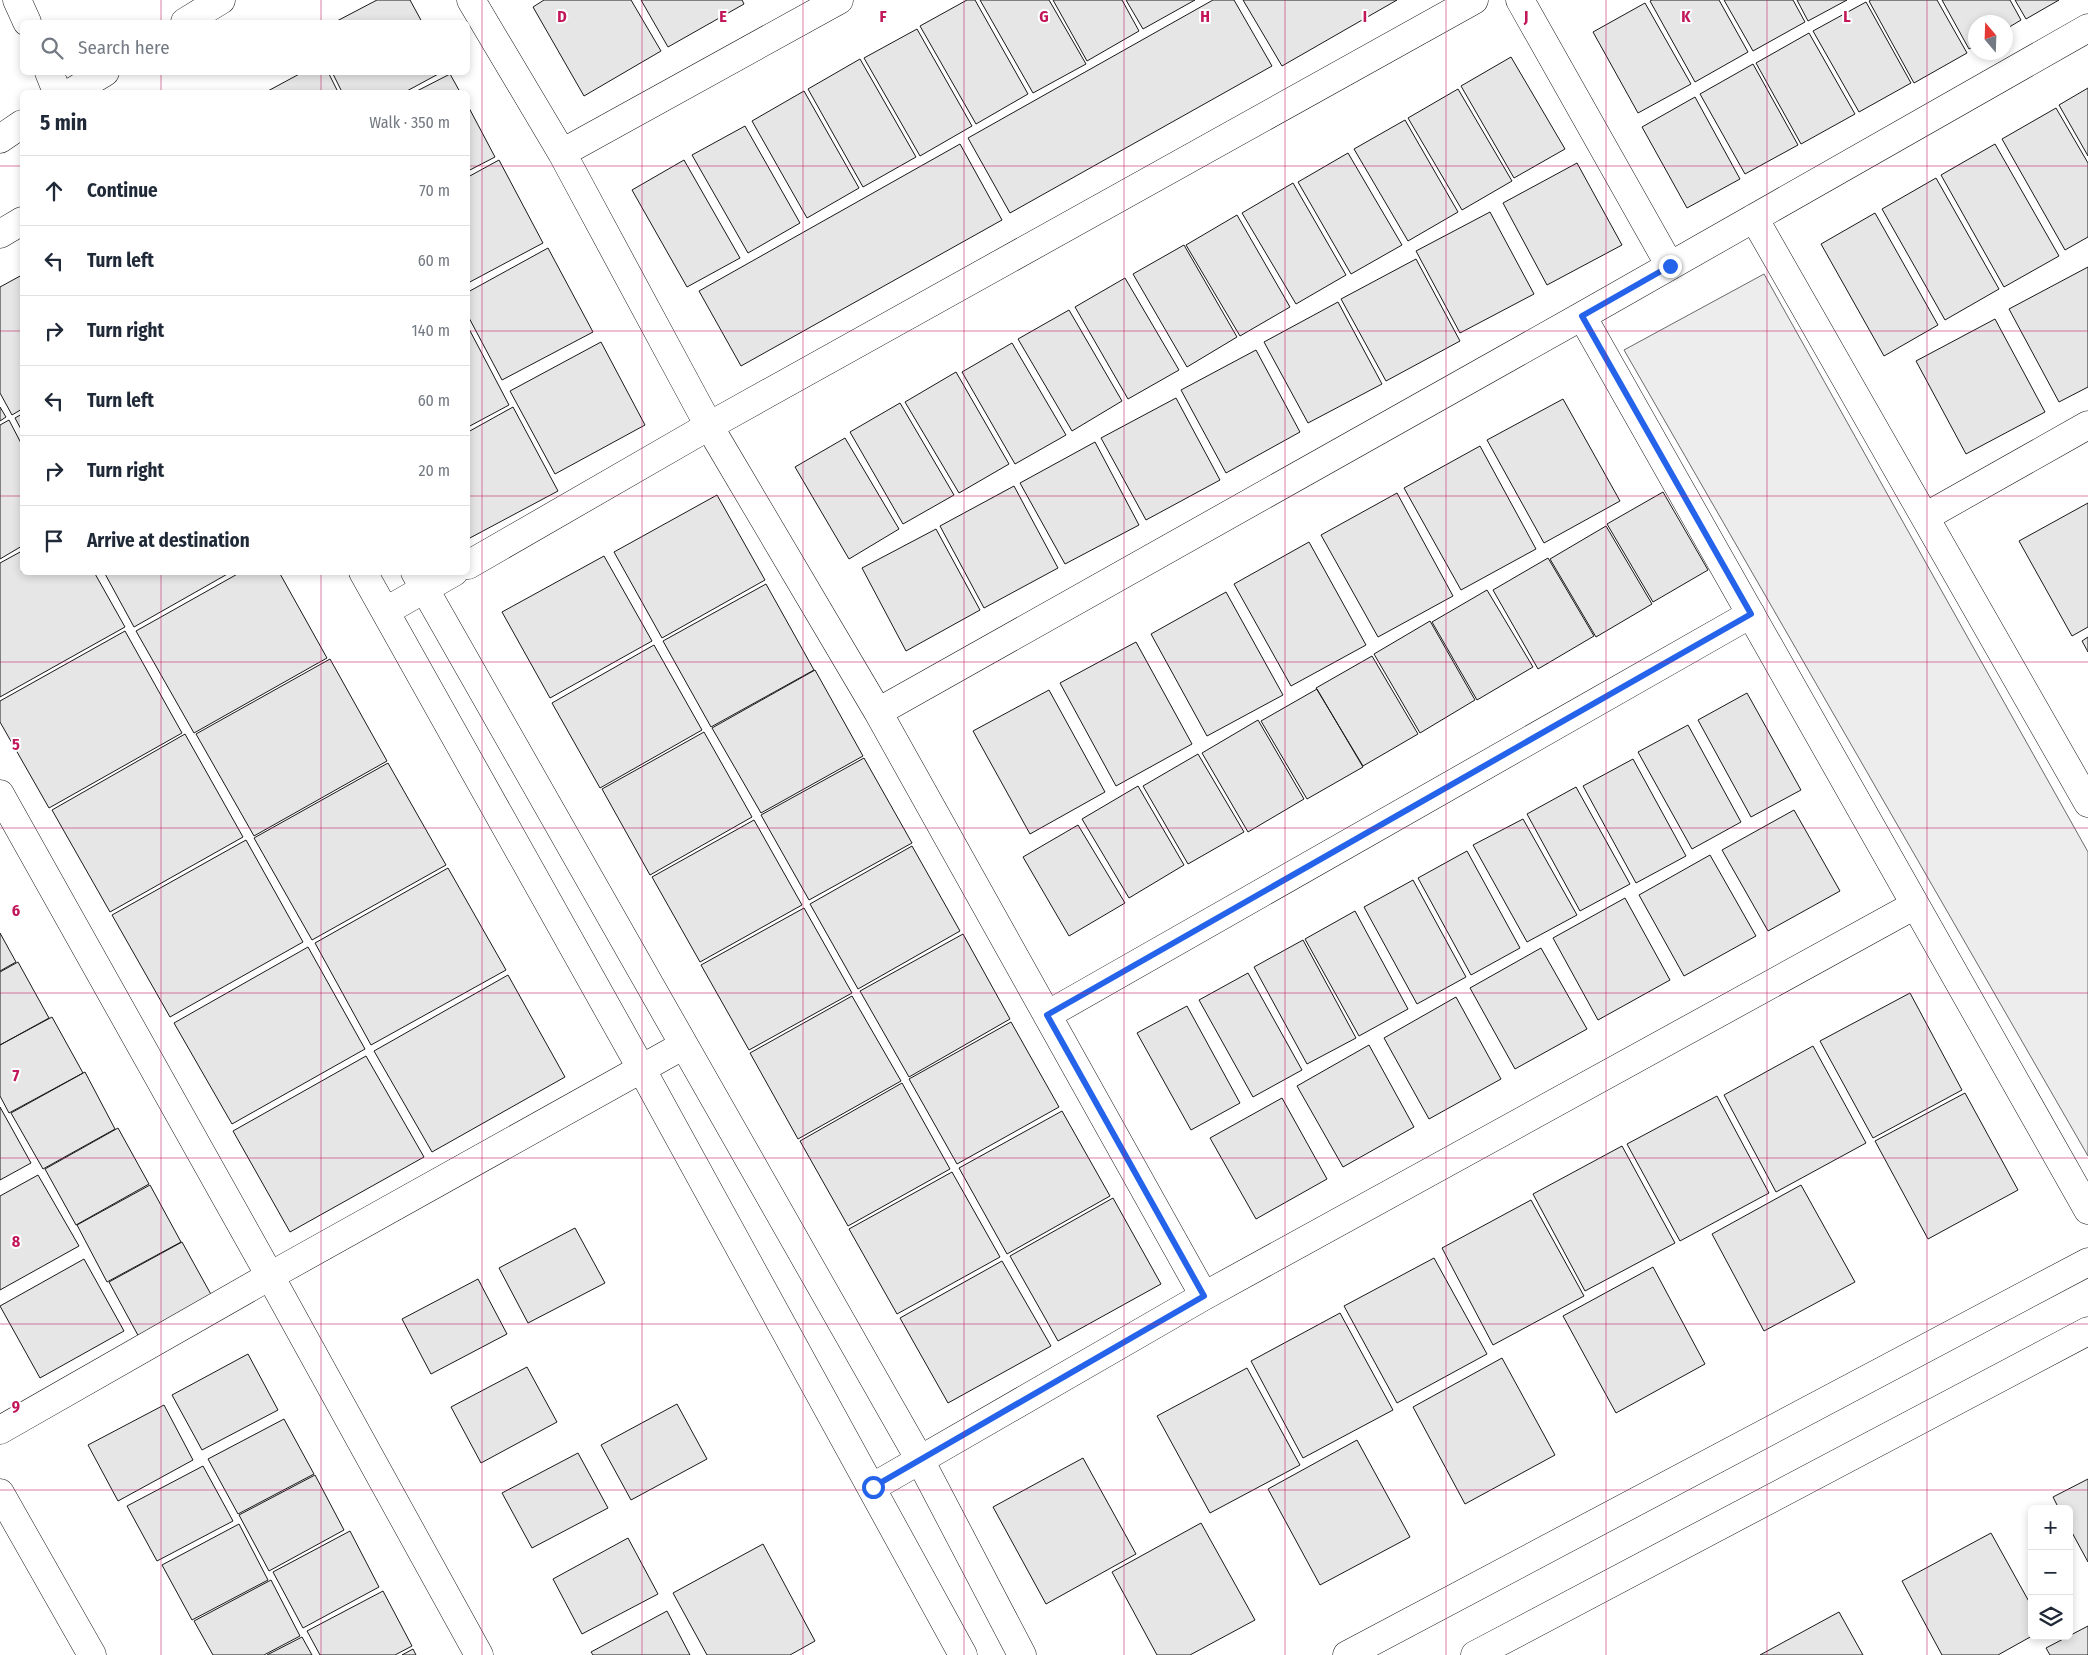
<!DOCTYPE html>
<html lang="en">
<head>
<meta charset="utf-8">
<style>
	body { margin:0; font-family:"Fira Sans Condensed",sans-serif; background:#f2f2f3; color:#1f2937 }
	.controls { position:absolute; right:15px; bottom:15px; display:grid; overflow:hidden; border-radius:8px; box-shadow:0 2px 8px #0003 }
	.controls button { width:45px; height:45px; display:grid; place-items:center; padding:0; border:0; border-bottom:1px solid #e0e1e3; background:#fff; color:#1f2937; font:25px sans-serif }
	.compass { position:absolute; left:1968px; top:15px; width:45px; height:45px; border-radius:50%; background:#fff; box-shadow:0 2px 8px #0003; rotate:341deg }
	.stop { position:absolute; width:15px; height:15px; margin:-11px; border:4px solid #2563eb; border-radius:50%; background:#fff }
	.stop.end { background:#2563eb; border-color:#fff; box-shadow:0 1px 5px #0008 }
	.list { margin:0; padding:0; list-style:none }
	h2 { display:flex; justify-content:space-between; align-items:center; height:65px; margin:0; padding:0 20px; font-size:21px }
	h2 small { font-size:16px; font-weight:400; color:#747a83 }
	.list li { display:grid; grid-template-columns:32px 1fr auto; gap:15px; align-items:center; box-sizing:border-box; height:70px; padding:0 20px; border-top:1px solid #e0e1e3 }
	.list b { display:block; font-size:19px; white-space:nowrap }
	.list em { font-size:16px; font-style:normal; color:#747a83 }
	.icon { flex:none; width:28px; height:28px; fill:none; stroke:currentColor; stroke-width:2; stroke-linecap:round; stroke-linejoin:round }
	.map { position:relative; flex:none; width:2088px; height:1655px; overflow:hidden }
	.search { position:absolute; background:#fff; box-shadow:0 2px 8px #0003; left:20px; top:20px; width:450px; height:55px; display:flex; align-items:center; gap:12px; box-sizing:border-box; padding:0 18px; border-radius:8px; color:#747a83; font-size:19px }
	.panel { position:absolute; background:#fff; box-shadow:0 2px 8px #0003; left:20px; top:90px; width:450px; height:485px; border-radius:8px }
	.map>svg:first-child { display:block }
	.built { fill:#ededed; stroke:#6a6a6a }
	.building { fill:#e6e6e6; stroke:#1a1a1a }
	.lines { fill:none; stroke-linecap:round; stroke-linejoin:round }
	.minor-casing { stroke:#1a1a1a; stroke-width:29 }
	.minor { stroke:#fff; stroke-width:28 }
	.route { stroke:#2563eb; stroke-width:6 }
	.grid { fill:none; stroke:#c2185b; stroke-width:1; stroke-opacity:0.55 }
	.grid-label { font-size:16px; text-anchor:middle; font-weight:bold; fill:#c2185b; stroke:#fff; stroke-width:4; stroke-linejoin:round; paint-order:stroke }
</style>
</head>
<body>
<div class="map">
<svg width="2088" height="1655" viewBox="0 0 2088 1655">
	<rect width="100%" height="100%" fill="#fff"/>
	<path class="built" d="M1764,274L2088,852V1156L1624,350Z"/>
	<path class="building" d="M377,0H410L422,22H335Z
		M544,0H631L661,51L584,96L533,7Z
		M641,0H742L744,4L668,47Z
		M967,0H975L1028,94L976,124L920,26Z
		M980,0H1049L1086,64L1033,93Z
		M1053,0H1122L1139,31L1087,61Z
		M1126,0H1195L1143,29Z
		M1213,0H1234L1272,66L1010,213L968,138Z
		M1243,0H1397L1282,66Z
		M1652,0H1719L1748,52L1695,82L1650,1Z
		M1724,0H1793L1805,22L1753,51Z
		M1797,0H1847L1808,21Z
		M1871,0H1937L1967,53L1914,83L1869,1Z
		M1942,0H2010L2021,20L2006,29V22H1976V45L1969,49Z
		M2015,0H2059L2026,19Z
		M1866,2L1911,83L1859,112L1813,31Z
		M1645,3L1691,84L1638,113L1593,32Z
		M917,29L972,126L920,156L864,58Z
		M1809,33L1855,114L1801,144L1756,63Z
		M1511,57L1565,149L1514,178L1461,86Z
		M860,59L916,157L863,187L808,89Z
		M1753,64L1798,145L1745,174L1700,94Z
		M303,72H328L338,92H266Z
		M332,72H442L405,92H342Z
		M450,74L460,92H415Z
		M2088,88V156L2059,105Z
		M1458,89L1512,181L1462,210L1408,118Z
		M804,91L859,188L807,218L752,121Z
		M1695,97L1740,179L1687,208L1642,127Z
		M468,106L495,157L468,171Z
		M2056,108L2088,163V237L2065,250L2002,139Z
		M1405,120L1458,212L1408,241L1354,149Z
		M745,126L800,223L748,253L692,155Z
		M960,144L1002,220L741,366L699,291Z
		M1995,144L2059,256L2004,287L1941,175Z
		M1348,153L1402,245L1351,274L1298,182Z
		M499,160L543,243L468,283V177Z
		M684,160L740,258L687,287L632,190Z
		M1577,163L1622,245L1547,285L1503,203Z
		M1936,178L1999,289L1945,320L1882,209Z
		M1293,183L1346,275L1296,304L1242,213Z
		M1490,212L1534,294L1460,333L1416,251Z
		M1875,213L1938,325L1884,356L1821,244Z
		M1237,215L1290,307L1240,336L1186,245Z
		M1184,245L1237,337L1187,367L1133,274Z
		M548,248L593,332L502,380L468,316V292Z
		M1416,259L1460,341L1386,381L1341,299Z
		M2088,267V387L2059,402L2009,309Z
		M22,275V409L12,415L0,393V287Z
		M1125,278L1179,370L1128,399L1075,307Z
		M1338,302L1382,384L1308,423L1264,342Z
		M1069,310L1122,401L1072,431L1018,339Z
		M1995,319L2045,412L1966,454L1916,361Z
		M468,327L509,405L468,427Z
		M601,342L645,425L555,474L510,391Z
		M1012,343L1066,435L1015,464L962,372Z
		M1256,350L1300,432L1226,473L1181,390Z
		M956,372L1009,464L959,493L905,402Z
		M1176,398L1220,480L1146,520L1101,438Z
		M1563,399L1620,501L1544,543L1487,440Z
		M900,403L954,495L903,524L850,432Z
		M0,407L6,417L0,421Z
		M513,407L558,491L468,539V432Z
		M22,414V431L15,418Z
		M9,420L22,445V546L0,559V425Z
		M845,438L899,529L849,559L795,467Z
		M1095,442L1139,525L1065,564L1020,483Z
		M1480,446L1536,549L1461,590L1404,488Z
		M1014,486L1058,568L984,608L940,526Z
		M1663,492L1708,570L1653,602L1607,524Z
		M1397,493L1453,596L1378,637L1321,535Z
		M717,495L765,580L662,638L614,552Z
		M2088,503V627L2072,636L2019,541Z
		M1606,526L1652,604L1596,637L1550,559Z
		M936,529L980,610L906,651L862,568Z
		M1309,542L1366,645L1291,686L1234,584Z
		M22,551V572H94L125,627L0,697V563Z
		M604,556L652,641L550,698L502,612Z
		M1548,558L1594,636L1538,669L1493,590Z
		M104,572H231L134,627Z
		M241,572H279L327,658L194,733L136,631Z
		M766,584L814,670L711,727L663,641Z
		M1487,590L1533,667L1477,700L1432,622Z
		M1226,592L1283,695L1207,736L1151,634Z
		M1430,621L1475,700L1420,733L1374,654Z
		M125,631L182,733L49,808L0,722V701Z
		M2088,637V652L2082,641Z
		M1136,642L1192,744L1116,786L1060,683Z
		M654,645L702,730L600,788L552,703Z
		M1372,656L1418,734L1363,766L1316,688Z
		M330,659L387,761L254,836L196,734Z
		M815,670L863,756L761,813L712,728Z
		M1317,689L1363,767L1307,799L1261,721Z
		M1049,690L1105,792L1030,834L973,731Z
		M1747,693L1801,790L1751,817L1698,720Z
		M1258,720L1304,799L1248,832L1202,753Z
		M1688,725L1741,822L1692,849L1638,752Z
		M704,732L752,817L650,875L602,789Z
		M185,734L243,837L110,912L52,810Z
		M1198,754L1244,832L1188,864L1143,786Z
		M864,758L912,843L809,900L761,815Z
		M1633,759L1686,856L1636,883L1583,786Z
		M388,763L446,865L312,940L254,838Z
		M1138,786L1184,865L1129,898L1082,819Z
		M1576,787L1630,884L1580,911L1527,814Z
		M1794,810L1840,891L1768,931L1722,850Z
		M1523,819L1577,915L1527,942L1473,845Z
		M754,820L802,905L700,962L652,877Z
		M1078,825L1125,903L1069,936L1023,857Z
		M246,840L303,942L170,1017L112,915Z
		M912,846L960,931L858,989L810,904Z
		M1467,851L1520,948L1471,975L1418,878Z
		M1710,855L1756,936L1684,976L1639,895Z
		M448,868L506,970L371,1045L315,943Z
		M1413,880L1466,977L1417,1004L1364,907Z
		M1625,898L1670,980L1598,1020L1553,938Z
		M804,908L852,993L749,1050L701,965Z
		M1355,911L1408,1009L1359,1036L1305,939Z
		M0,933L16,962L0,971Z
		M963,934L1010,1019L909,1077L860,991Z
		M1303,940L1356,1038L1307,1064L1254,967Z
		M308,947L365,1049L232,1124L174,1023Z
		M1541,948L1587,1029L1515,1069L1470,988Z
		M18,962L49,1018L0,1045V972Z
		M1248,973L1302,1070L1253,1097L1199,1000Z
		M508,975L565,1077L432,1152L374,1051Z
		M1910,993L1962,1090L1873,1138L1820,1041Z
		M852,996L901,1081L798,1139L750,1053Z
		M1456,997L1501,1079L1429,1119L1384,1038Z
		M1187,1006L1240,1103L1191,1130L1137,1033Z
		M52,1017L83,1073L9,1113L0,1096V1045Z
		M1011,1022L1059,1107L957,1164L909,1079Z
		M1369,1045L1414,1127L1343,1167L1297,1086Z
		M1813,1046L1866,1143L1776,1192L1724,1095Z
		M366,1056L424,1157L290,1232L233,1131Z
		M85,1072L115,1129L43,1169L11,1113Z
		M902,1083L950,1169L848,1226L800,1141Z
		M1965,1093L2018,1190L1928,1239L1875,1141Z
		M1717,1096L1769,1193L1680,1241L1627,1144Z
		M1282,1098L1327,1179L1256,1219L1210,1138Z
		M0,1107L31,1163L0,1180Z
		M1062,1111L1110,1196L1007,1254L959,1168Z
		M118,1128L149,1184L76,1225L45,1169Z
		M1622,1146L1675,1243L1585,1291L1533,1194Z
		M952,1172L1000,1257L897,1314L849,1229Z
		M38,1175L79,1246L0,1290V1196Z
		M150,1185L181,1242L107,1282L77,1225Z
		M1801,1185L1855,1282L1764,1331L1712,1234Z
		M1113,1198L1161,1284L1058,1341L1010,1256Z
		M1531,1200L1584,1296L1493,1345L1442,1248Z
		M575,1228L605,1283L528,1323L499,1268Z
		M182,1242L213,1298L140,1339L109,1282Z
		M1434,1258L1487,1354L1397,1403L1344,1306Z
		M84,1259L124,1331L40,1378L0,1306Z
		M1002,1261L1051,1346L948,1403L900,1318Z
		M1653,1267L1705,1364L1616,1413L1563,1316Z
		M478,1279L507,1334L431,1374L402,1319Z
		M1340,1313L1393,1410L1303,1458L1251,1361Z
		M248,1354L278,1410L202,1450L172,1395Z
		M1502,1358L1555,1455L1465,1504L1413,1407Z
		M527,1367L557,1422L481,1463L451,1407Z
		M1247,1368L1300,1465L1210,1513L1157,1416Z
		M677,1404L707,1459L631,1500L601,1445Z
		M164,1405L193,1460L118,1501L88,1445Z
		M284,1419L314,1474L238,1514L208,1459Z
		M1357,1440L1410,1537L1320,1585L1268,1489Z
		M578,1453L608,1508L532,1548L502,1493Z
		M1083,1458L1136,1554L1046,1604L993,1507Z
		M203,1466L233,1521L157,1561L127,1506Z
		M315,1475L344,1530L269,1571L239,1515Z
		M2088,1479V1562L2069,1527V1509H2059L2053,1497Z
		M1201,1523L1255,1620L1190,1655H1157L1112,1572Z
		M239,1524L268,1580L192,1620L162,1565Z
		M350,1531L379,1587L303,1628L273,1572Z
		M1991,1533L2032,1607V1636L1998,1655H1942L1902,1581Z
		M628,1538L658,1594L582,1634L553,1579Z
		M763,1544L815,1641L790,1655H707L673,1593Z
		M271,1580L300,1636L264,1655H213L194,1621Z
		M383,1591L412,1646L395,1655H320L307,1631Z
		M667,1611L690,1655H593L591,1652Z
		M1839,1612L1863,1655H1760Z
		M2088,1626V1655H2050L2046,1648Z
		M302,1637L312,1655H267Z
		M413,1649L416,1655H402Z"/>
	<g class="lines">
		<defs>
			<path id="minor" d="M17,0L27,22
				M471,0L562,153L709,426L878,712L1204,1296
				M1520,0L1670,266
				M185,22L221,0
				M49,72L57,92
				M72,92L105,72
				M0,139L22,124
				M562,153L839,0
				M1754,218L2088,803
				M0,234L22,221
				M1582,316L2088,1210
				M1925,517L2088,425
				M468,565L709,426L1474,0
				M363,572L641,1068L963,1655
				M415,572L920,1460L1022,1655
				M386,611L454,572
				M878,712L1582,316L2088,28
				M0,794L270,1276L479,1655
				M1047,1015L1751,614
				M0,1430L270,1276L684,1045
				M873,1487L1204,1296L1915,905
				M0,1493L92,1655
				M1347,1655L2088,1262
				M1475,1655L2088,1331"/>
		</defs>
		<use href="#minor" class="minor-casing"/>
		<use href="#minor" class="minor"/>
	</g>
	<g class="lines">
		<path class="route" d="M873,1487L1204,1296L1047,1015L1751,614L1582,316L1670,266"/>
	</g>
	<path class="grid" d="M161,0V22M321,0V22M482,0V1655M642,0V1655M803,0V1655M964,0V1655M1124,0V1655M1285,0V1655M1446,0V1655M1606,0V1655M1767,0V1655M1927,0V1655M161,72V92M321,72V92M0,166H22M468,166H2088M0,331H22M468,331H2088M0,496H22M468,496H2088M161,572V1655M321,572V1655M0,662H2088M0,828H2088M0,993H2088M0,1158H2088M0,1324H2088M0,1490H2088"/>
	<g class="grid-label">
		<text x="562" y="22">D</text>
		<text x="723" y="22">E</text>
		<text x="883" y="22">F</text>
		<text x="1044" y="22">G</text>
		<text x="1205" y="22">H</text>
		<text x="1365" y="22">I</text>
		<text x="1526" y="22">J</text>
		<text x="1686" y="22">K</text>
		<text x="1847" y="22">L</text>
		<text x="16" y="750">5</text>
		<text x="16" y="916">6</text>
		<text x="16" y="1081">7</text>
		<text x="16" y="1247">8</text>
		<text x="16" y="1412">9</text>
	</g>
</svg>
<div class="controls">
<button>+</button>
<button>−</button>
<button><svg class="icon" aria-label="layers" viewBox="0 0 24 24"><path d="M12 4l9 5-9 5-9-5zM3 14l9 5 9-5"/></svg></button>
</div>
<svg class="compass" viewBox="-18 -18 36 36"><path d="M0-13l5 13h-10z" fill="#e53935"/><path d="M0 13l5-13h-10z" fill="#747a83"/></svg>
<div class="stop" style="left:873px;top:1487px"></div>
<div class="stop end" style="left:1670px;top:266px"></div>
<div class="search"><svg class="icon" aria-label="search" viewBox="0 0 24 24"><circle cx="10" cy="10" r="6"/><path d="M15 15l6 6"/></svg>Search here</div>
<section class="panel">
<h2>5 min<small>Walk · 350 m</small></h2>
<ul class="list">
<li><svg class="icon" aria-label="ahead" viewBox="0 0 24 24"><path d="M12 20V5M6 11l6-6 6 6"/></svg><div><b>Continue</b></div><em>70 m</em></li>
<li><svg class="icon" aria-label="left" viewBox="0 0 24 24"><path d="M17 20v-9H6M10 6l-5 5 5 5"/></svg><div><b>Turn left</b></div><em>60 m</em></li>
<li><svg class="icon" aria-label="right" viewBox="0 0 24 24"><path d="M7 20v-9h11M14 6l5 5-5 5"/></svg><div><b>Turn right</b></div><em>140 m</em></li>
<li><svg class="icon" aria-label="left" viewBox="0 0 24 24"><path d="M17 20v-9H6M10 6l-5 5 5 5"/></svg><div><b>Turn left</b></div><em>60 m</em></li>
<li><svg class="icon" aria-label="right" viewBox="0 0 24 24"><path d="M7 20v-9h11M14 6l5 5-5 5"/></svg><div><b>Turn right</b></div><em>20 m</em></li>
<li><svg class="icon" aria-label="arrive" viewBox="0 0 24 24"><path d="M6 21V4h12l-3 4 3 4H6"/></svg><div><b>Arrive at destination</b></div></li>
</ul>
</section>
</div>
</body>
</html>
